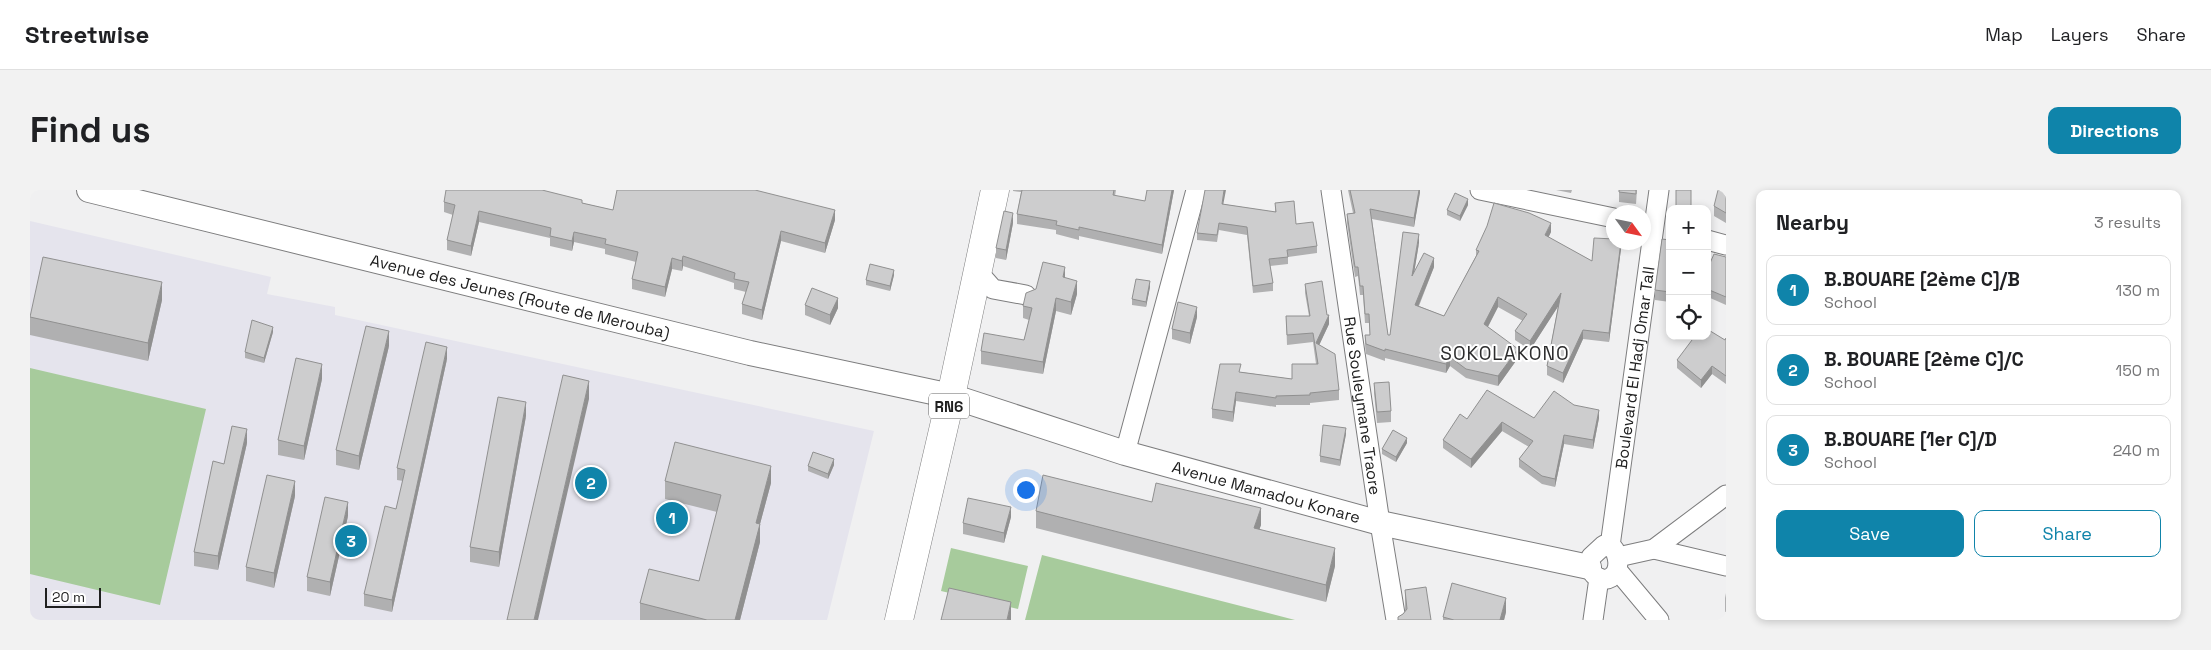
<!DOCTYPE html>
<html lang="en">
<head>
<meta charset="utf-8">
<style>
	body { margin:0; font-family:"Space Grotesk",sans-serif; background:#f2f2f2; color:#202124 }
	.controls { position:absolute; right:15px; top:15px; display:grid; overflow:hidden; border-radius:10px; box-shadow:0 2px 8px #0003 }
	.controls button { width:45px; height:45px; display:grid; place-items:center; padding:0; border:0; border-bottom:1px solid #e0e0e0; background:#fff; color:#202124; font:25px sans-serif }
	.compass { position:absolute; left:1576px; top:15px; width:45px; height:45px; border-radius:50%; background:#fff; box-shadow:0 2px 8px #0003; rotate:123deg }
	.scale { position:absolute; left:15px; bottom:12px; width:56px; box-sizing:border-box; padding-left:5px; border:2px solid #202020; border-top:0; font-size:14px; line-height:18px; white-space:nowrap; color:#202020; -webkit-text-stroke:4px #fff; paint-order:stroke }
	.you { position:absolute; left:995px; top:299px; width:18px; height:18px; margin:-12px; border:4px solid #fff; border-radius:50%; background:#1a73e8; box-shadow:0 0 0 8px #1a73e833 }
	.badge { display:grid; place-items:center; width:32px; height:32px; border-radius:50%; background:#0f84aa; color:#fff; font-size:16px; font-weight:700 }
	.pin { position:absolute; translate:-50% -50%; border:2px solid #fff; box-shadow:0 1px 5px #0006 }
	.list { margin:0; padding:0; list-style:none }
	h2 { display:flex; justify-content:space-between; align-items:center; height:65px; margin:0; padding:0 20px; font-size:21px }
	h2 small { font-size:16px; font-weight:400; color:#757577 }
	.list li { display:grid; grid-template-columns:32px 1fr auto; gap:15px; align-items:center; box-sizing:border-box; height:70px; margin:0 10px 10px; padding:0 10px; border:1px solid #e0e0e0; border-radius:10px }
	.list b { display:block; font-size:19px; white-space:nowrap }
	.list p { margin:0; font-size:16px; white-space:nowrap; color:#757577 }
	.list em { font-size:16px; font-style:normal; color:#757577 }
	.actions { display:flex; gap:10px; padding:15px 20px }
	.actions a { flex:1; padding:11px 0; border:1px solid #0f84aa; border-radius:10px; text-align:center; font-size:18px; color:#0f84aa }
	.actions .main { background:#0f84aa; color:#fff }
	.icon { flex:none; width:28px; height:28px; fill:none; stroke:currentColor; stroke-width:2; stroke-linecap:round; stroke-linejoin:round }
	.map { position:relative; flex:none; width:1696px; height:430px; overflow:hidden; border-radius:10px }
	header { display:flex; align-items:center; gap:30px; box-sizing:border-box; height:70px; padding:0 25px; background:#fff; border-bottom:1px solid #e0e0e0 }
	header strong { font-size:24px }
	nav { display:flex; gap:28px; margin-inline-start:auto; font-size:18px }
	.intro { display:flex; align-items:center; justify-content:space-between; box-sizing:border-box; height:120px; padding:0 30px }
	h1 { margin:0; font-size:35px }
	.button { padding:12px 22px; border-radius:10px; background:#0f84aa; color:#fff; font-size:18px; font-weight:700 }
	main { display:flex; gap:30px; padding:0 30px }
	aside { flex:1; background:#fff; border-radius:10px; box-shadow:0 2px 8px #0003 }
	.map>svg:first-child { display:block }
	.built { fill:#e5e4ed }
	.green { fill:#a7cb9c }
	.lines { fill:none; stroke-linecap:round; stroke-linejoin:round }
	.minor-casing { stroke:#7d7d7e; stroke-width:21 }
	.major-casing { stroke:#7d7d7e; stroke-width:26 }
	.highway-casing { stroke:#7d7d7e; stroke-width:29 }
	.minor { stroke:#fff; stroke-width:19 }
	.major { stroke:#fff; stroke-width:24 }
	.highway { stroke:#fff; stroke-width:28 }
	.wall { fill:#b0b0b1 }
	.shaded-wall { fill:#909090 }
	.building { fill:#cdcdce; stroke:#909090 }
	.labels { text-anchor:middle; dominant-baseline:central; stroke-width:4; stroke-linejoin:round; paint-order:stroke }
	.shield { fill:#fff; stroke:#636363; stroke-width:1 }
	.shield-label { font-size:15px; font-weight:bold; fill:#202020 }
	.street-label { font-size:16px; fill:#202020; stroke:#fff }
	.quarter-label { font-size:19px; letter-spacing:1px; fill:#2c2c2d; stroke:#fff }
</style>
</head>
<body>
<header>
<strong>Streetwise</strong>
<nav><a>Map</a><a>Layers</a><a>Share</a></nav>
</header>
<div class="intro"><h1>Find us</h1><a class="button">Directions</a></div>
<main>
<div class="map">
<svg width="1696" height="430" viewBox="0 0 1696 430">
	<rect width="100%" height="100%" fill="#f0f0f1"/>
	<path class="built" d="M0,31L241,87L237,104L305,117V125L844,241L797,430H0Z"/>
	<path class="green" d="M0,178L176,219L130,415L0,384Z
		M921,358L998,376L988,419L911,401Z
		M1012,365L1265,430H995Z"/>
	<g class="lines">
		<defs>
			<g id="minor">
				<path id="s1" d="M1301,0L1350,333L1366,430"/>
				<path d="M1450,0L1584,28"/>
				<path d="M1677,50L1696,55"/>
				<path d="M948,82L963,99L996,105"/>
				<path d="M1095,263L1166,0"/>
				<path d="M1574,355L1584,359C1598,387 1570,401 1559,377L1561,367Z"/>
				<path id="s2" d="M1580,356L1629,0"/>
				<path d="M1624,359L1696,376"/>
				<path d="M1588,367L1624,359L1696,305"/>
				<path d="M1588,381L1629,430"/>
				<path d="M1563,430L1569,388"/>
			</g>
			<g id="major">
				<path id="s3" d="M59,0L720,163L921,206L1095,263L1350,333L1559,377"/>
			</g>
			<path id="highway" d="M869,430L921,206L965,0"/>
		</defs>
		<use href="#minor" class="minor-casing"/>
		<use href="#major" class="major-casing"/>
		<use href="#highway" class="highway-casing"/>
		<use href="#minor" class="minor"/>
		<use href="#major" class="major"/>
		<use href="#highway" class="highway"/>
	</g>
	<path class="wall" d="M983,0H1086L1085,6L1115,11L1144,0L1132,64L1049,46V50L1026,44V40L987,34V24L991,2L983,1Z
		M1318,0H1390L1384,37L1342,29L1358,145H1360L1389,53L1384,82L1404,77L1389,116L1414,126L1446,66V60L1521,42L1518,47L1562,71L1591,59L1579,152L1553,149L1533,193L1517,185V176L1528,116L1500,160L1485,150V141L1493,131L1468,117L1458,137L1488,168L1468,196L1436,188L1420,176L1416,183L1355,168V171L1336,164L1335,155V145H1340L1339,133H1335L1333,105H1330L1328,86L1325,87L1317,33V24L1323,23Z
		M1526,0H1542L1541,3Z
		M1589,0H1607L1606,14L1589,12Z
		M1696,4V33L1684,26V16Z
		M414,12L552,13L583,20L805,30L795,63L751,51L732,130L712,124V114L716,102L704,99V93L653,76L652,81L642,79L635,107L602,99V89L606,72L575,64V59L544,52L542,61L520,56V48L449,32L441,66L417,60V50L423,25L414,22Z
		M1245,13L1287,56V63L1258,67V74L1240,76L1243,93V101L1223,103L1217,45L1189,40L1187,52L1167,50V43L1193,14L1245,22Z
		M1438,15L1430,31L1417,25V20Z
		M983,33L976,70L966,68V58Z
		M1640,50V112L1625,110V100Z
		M1696,67V115L1678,107L1677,111V80Z
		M864,85L860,101L836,95V90Z
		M1035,88L1047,104L1041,125L1026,121L1013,184L951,174V161L994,150L999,130L993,128V116Z
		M1275,94L1297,125L1299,134L1289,155L1309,200V210L1280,213V215H1246V217L1206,211L1203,232L1182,228V219L1211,182L1262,189L1286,174L1283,152L1257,155L1256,126H1279L1275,103Z
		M1120,97L1116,117L1102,115V109Z
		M132,110L118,171L0,145V127Z
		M775,115L808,118L800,135L775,125Z
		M1167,127L1160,154L1142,149V139Z
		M243,142L234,173L215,168V162Z
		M1696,148V194L1682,184L1671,198L1647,178V170L1695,150Z
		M359,156L329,280L306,275V260Z
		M417,169L362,422L334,416V404L366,319L373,291L367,290V278Z
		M292,189L274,270L248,265V250Z
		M1344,193L1361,221V232L1347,233L1344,203Z
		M1544,215L1569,228L1563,259L1534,254L1525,297L1512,294L1489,277V269L1499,257L1472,241L1441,278L1413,258V250L1437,229L1504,228Z
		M496,226L469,377L440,372V357Z
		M1316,244L1310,276L1290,272V266Z
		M217,253L188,380L164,376V362L194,274Z
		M1377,253L1366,272L1352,264V259Z
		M804,275L798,289L778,281V276Z
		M635,291L741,293L730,334V352L710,430H610V413L669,391L687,322L635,309Z
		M265,306L244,398L216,391V377Z
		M1122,312L1231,335L1229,339L1305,376L1296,412L1006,338V321Z
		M318,326L300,406L277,401V387Z
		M981,327L974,353L933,344V333Z
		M1375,400L1401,430H1368V427L1373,424L1375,421Z
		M1696,403V422H1695V408Z
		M1476,422L1474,430H1413V427Z"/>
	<path class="shaded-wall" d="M1142,0H1144L1132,64V55Z
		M1194,0H1196L1192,21V14Z
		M1389,0H1390V3L1384,37V28Z
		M1438,9V15L1430,31V26Z
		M805,20V30L795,63V53Z
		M449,21V32L441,66V56Z
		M983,23V33L976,70V60Z
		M1521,33V42L1515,55V45Z
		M751,41V51L732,130V120Z
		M544,42V52L542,61V51Z
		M1389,44V53L1382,96V86Z
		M1591,52V59L1579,152V143Z
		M653,66V76L652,81V71Z
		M642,68V79L635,107V97Z
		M1404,68V77L1385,124V115Z
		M1035,77V90L1033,87Z
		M864,80V85L860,101V96Z
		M1047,91V104L1041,125V112Z
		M1120,91V97L1116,117V112Z
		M132,92V110L118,171V153Z
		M1531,103V112L1500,160V151Z
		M1468,107V117L1454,144V134Z
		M808,108V118L800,135V125Z
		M1026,108V121L1013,184V172Z
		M1167,117V127L1160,154V143Z
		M1299,125V134L1286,162V153Z
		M243,137V142L234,173V168Z
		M1553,140V149L1533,193V183Z
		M359,141V156L329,280V266Z
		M417,157V169L362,422V410Z
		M1488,159V168L1468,196V186Z
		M1420,167V176L1416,183V174Z
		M292,174V189L274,270V256Z
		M1682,176V184L1671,198V190Z
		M559,191V209L508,430H504Z
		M1206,202V211L1203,232V222Z
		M496,212V226L469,377V362Z
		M1569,220V228L1563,259V250Z
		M1472,232V241L1441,278V269Z
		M1316,238V244L1310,276V270Z
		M217,239V253L188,380V366Z
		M1534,245V254L1525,297V289Z
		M1377,248V253L1366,272V267Z
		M804,269V275L798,289V284Z
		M741,276V293L730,334V352L710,430H705L726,333Z
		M265,291V306L244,398V383Z
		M318,312V326L300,406V392Z
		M981,317V327L974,353V343Z
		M1231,318V335L1224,355V338Z
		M1305,358V376L1296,412V395Z
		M1476,408V422L1474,430H1470Z
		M981,412V430H977Z"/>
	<path class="building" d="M416,0H512L552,10V13L583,20L587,0H725L805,20L795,53L751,41L732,120L712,114L719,92L704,89L705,83L653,66L652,71L642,68L635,97L602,89L608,62L575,54L576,49L544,42L542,51L520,46L521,38L449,21L441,56L417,50L425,15L414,12Z
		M992,0H1084L1083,5L1115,11L1117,0H1142L1132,55L1049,37V40L1026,35L1027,31L987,24Z
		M1175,0H1194L1192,14L1246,22L1245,13L1264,11L1266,34L1283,32L1287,56L1257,60L1258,67L1239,69L1243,93L1223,96L1217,37L1189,33L1187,45L1167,43Z
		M1320,0H1389L1384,28L1340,19L1358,145H1360L1373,42L1389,44L1382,86L1394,63L1404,68L1385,115L1414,126L1449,61L1446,60L1457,36L1464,13L1499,23L1521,33L1515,45L1562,71L1564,48L1584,49V52H1591L1579,143L1553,140L1533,183L1517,176L1531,103L1500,151L1485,141L1497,124L1468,107L1454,134L1488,159L1468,186L1436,179L1420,167L1416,174L1355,159V161L1336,154L1335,145H1340L1339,124H1335L1333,96H1330L1328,77H1325L1317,24L1325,23Z
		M1589,0H1606V4L1589,2Z
		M1646,0H1661V19H1646Z
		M1688,0H1690L1696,4V23L1684,16Z
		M1425,3L1438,9L1430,26L1417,20Z
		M974,21L983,23L976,60L966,58Z
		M1632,49L1640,50V102L1625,100Z
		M1684,64L1696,67V107L1677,99V80Z
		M13,67L132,92L118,153L0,127Z
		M1013,72L1035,77L1033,87L1047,91L1041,112L1026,108L1013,172L951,161L954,143L994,150L1002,118L993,116L996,103L1006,99Z
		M840,74L864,80L860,96L836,90Z
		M1106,89L1120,91L1116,112L1102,109Z
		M1292,91L1297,125H1299L1286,153L1305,164L1309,200L1280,203V205L1246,206V208L1206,202L1203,222L1182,219L1190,174H1211L1209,182L1262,189V174H1288L1283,143L1257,145L1256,126H1280L1275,94Z
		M782,98L808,108L800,125L775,115Z
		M1148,112L1167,117L1160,143L1142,139Z
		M222,130L243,137L234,168L215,162Z
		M336,136L359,141L329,266L306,260Z
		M1677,139L1695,150L1696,148V186L1682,176L1671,190L1647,170L1665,146H1677Z
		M396,152L417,157L362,410L334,404L355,316L366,319L375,280L367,278Z
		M266,168L292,174L274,256L248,250Z
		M533,185L559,191L504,430H477Z
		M1359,192L1361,221L1347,222L1344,193Z
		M1457,200L1504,228L1524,201L1544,215L1569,220L1563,250L1534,245L1525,289L1512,286L1489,269L1503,251L1472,232L1441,269L1413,250L1430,224L1437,229Z
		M468,207L496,212L469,362L440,357Z
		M1293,235L1316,238L1310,270L1290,266Z
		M202,236L217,239L188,366L164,362L183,271L194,274Z
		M1363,240L1377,248L1366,267L1352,259Z
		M645,252L741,276L726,333L730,334L705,430H677L610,413L619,379L669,391L691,305L635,291Z
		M783,262L804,269L798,284L778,276Z
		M237,285L265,291L244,383L216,377Z
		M1013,285L1122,312L1126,293L1231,318L1224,338L1305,358L1296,395L1006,321Z
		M295,307L318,312L300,392L277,387Z
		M938,308L981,317L974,343L933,333Z
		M1422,393L1476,408L1470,430H1424L1413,427Z
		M1396,397L1401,430H1368V427L1373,424L1377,419L1375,400Z
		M919,398L981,412L977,430H911Z"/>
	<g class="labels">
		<rect class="shield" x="899" y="203.5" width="40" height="25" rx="4"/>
		<g class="shield-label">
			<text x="919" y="216">RN6</text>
		</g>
		<g class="street-label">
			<text stroke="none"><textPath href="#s3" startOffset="444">Avenue des Jeunes (Route de Merouba)</textPath></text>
			<text stroke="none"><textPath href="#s2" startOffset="180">Boulevard El Hadj Omar Tall</textPath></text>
			<text stroke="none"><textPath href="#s1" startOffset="218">Rue Souleymane Traore</textPath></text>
			<text stroke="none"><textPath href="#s3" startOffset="1216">Avenue Mamadou Konare</textPath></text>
		</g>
		<g class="quarter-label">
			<text x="1475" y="163">SOKOLAKONO</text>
		</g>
	</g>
</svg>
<div class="controls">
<button>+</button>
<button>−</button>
<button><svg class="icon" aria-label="locate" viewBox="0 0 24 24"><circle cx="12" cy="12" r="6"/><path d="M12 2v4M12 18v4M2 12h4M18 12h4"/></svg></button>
</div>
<svg class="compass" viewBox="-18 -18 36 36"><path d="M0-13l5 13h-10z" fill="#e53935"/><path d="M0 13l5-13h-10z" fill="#757577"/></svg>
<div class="scale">20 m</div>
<div class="you"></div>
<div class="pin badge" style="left:642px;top:328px">1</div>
<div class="pin badge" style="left:561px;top:293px">2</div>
<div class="pin badge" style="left:321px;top:351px">3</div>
</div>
<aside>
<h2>Nearby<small>3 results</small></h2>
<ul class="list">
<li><span class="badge">1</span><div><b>B.BOUARE [2ème C]/B</b><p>School</p></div><em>130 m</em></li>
<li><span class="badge">2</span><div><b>B. BOUARE [2ème C]/C</b><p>School</p></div><em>150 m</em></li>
<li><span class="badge">3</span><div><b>B.BOUARE [1er C]/D</b><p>School</p></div><em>240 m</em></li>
</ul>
<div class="actions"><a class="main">Save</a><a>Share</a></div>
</aside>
</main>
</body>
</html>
